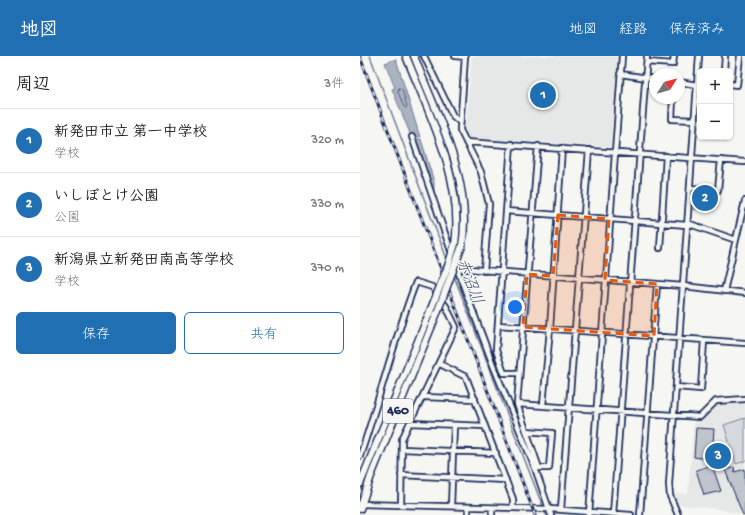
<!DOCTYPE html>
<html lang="ja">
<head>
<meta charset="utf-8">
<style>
	body { margin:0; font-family:"Gochi Hand","Klee One",sans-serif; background:#f6f6f6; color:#202124 }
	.controls { position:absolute; right:12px; top:12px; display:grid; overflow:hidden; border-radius:6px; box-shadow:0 1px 3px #0004 }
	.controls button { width:36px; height:36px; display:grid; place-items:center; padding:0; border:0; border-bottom:1px solid #e0e0e0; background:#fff; color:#202124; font:20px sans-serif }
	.compass { position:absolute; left:289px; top:12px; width:36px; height:36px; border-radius:50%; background:#fff; box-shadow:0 1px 3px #0004; rotate:53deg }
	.you { position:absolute; left:155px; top:251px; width:14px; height:14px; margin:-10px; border:3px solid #fff; border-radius:50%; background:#1a73e8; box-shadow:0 0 0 6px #1a73e833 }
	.badge { display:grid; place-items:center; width:26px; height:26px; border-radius:50%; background:#1f6fb2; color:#fff; font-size:13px; font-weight:700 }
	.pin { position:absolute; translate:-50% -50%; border:2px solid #fff; box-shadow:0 1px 4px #0006 }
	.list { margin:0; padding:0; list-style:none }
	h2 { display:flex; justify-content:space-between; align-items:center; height:52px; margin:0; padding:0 16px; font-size:17px }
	h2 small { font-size:13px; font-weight:400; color:#757577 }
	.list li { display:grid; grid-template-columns:26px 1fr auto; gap:12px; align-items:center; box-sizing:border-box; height:64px; padding:0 16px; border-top:1px solid #e0e0e0 }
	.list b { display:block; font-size:15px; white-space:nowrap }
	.list p { margin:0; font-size:13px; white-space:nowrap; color:#757577 }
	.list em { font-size:13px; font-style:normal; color:#757577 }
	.actions { display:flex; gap:8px; padding:12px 16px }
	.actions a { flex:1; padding:9px 0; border:1px solid #1f6fb2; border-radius:6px; text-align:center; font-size:14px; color:#1f6fb2 }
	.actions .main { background:#1f6fb2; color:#fff }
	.map { position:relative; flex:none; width:385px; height:459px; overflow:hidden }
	header { display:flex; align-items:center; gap:24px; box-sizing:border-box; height:56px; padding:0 20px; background:#1f6fb2; color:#fff }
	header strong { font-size:19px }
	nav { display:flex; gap:22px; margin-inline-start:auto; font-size:14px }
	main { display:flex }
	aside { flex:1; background:#fff }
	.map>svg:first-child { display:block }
	.built { fill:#e6e7e7 }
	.green { fill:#d6d9dd; stroke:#78849e }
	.water { fill:#abb2c0; stroke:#717e99 }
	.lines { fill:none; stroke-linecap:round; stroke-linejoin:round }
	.shore { stroke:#556385; stroke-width:1 }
	.stream { stroke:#717e99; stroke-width:1.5 }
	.building { fill:#c0c4cd; stroke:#1b2f5e }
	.minor-casing { stroke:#1b2f5e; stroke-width:8 }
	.highway-casing { stroke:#1b2f5e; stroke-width:9 }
	.minor { stroke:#f6f6f2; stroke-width:4.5 }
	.highway { stroke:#f6f6f2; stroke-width:6 }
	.rail-casing { stroke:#1b2f5e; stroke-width:3 }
	.rail { stroke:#f6f6f2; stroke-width:1.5; stroke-dasharray:4.5; stroke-linecap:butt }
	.highway-bridge-casing { stroke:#1b2f5e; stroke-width:9; stroke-linecap:butt }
	.highway-bridge { stroke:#f6f6f2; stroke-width:6 }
	.marked { fill:#e8590c; fill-opacity:0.2; stroke:#e8590c; stroke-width:3; stroke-dasharray:8 5; stroke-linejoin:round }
	.labels { text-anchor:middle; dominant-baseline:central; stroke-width:3; stroke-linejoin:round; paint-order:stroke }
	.shield { fill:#f6f6f2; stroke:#5d6b8a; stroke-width:1 }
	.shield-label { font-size:14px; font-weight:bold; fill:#1b2f5e }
	.water-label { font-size:16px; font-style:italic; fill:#46567b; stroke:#f6f6f2 }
</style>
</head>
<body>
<header>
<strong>地図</strong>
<nav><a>地図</a><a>経路</a><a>保存済み</a></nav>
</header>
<main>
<aside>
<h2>周辺<small>3件</small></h2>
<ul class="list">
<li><span class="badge">1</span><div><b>新発田市立 第一中学校</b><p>学校</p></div><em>320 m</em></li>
<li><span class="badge">2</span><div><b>いしぼとけ公園</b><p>公園</p></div><em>330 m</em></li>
<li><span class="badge">3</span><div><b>新潟県立新発田南高等学校</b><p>学校</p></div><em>370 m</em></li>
</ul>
<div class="actions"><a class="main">保存</a><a>共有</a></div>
</aside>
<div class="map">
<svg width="385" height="459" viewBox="0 0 385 459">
	<rect width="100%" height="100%" fill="#f6f6f2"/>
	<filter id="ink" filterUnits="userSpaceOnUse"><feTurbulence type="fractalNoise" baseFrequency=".025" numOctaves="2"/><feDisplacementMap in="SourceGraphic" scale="8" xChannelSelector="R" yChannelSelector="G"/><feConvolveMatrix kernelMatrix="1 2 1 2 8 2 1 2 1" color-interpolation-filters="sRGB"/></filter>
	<g filter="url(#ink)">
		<path class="built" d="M112,0H259L253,91L105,82Z
			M385,347V459L357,453L315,448L312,437L328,438L334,363L341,364L357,348Z"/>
		<path class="green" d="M332,134L359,135L358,149L353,155L331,153Z
			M385,362V405L376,408L364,369Z"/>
		<path class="water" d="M36,3L60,81L51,80L32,33L35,32L25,7Z
			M53,83H61L74,126V140Z"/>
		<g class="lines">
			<path class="shore" d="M39,32L42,33L47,50L46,52L44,51L38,36Z"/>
			<path class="stream" d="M10,0L87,203
				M94,220L186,459"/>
		</g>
		<path class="building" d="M336,372L354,373L352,402H346V403L334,401Z
			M352,409L361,435L344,439L336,414Z
			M374,411L375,416L385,413V459H383L365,414Z"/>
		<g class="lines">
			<defs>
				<path id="minor" d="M64,0L93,60L100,66
					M95,0L105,1
					M105,0L100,74L121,116L129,148L124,215
					M287,6L313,8L314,0
					M364,15L365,0
					M260,18L295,23
					M319,26L337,29
					M370,28L377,29L380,0
					M313,42L312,63L335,64
					M52,81L92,198
					M106,86L385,106
					M151,88L136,294L144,317H159
					M330,132L358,134L361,104
					M146,155L327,169
					M327,167L376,184
					M300,192L306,100
					M95,207L133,309L175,412L191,459
					M97,212L323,230L385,237
					M364,235L385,145
					M138,269L385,287
					M80,308L106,321L153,443V452
					M316,331L341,333L344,284
					M64,341L115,343
					M157,348L340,361L356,345L385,343
					M183,349L190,273L202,92
					M50,367L125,370
					M166,375L192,377L189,412H179
					M42,393L136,397
					M0,400C20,342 34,283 56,226L72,231L86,250L96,271L42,383L41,449
					M175,412H179L157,348L178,90
					M41,419L146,424
					M0,448L190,453L271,459
					M91,450L94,369
					M108,451V459
					M201,453L229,94
					M253,458L287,0
					M132,459V452
					M229,459L262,0
					M280,459L297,228
					M318,459L310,440L309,428L339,0"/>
				<path id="highway" d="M46,0C69,58 104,124 95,188
					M54,0C77,60 113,124 102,190
					M0,428L71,253
					M0,453L11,420L77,257"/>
			</defs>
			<use href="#minor" class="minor-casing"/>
			<use href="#highway" class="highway-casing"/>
			<use href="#minor" class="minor"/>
			<use href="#highway" class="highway"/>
			<defs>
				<path id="rail" d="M0,1L175,459"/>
			</defs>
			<use href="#rail" class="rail-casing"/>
			<use href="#rail" class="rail"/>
			<defs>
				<path id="highway-bridge" d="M71,253L88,210L95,188
					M77,257L102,190"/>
			</defs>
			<use href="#highway-bridge" class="highway-bridge-casing"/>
			<use href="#highway-bridge" class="highway-bridge"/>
		</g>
	</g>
	<path class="marked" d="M198,159L249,163L245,224L297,228L294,280L163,271L167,218L193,220Z"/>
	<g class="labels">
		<rect class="shield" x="23" y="343" width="30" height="24" rx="3"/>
		<g class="shield-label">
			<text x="38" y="355">460</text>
		</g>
		<g class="water-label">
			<text transform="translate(108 226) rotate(69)">赤沼川</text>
		</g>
	</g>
</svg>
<div class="controls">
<button>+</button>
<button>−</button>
</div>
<svg class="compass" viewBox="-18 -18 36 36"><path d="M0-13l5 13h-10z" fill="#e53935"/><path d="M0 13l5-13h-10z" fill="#757577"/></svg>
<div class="you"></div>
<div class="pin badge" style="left:183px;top:39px">1</div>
<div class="pin badge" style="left:345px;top:142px">2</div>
<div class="pin badge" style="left:358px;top:400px">3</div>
</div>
</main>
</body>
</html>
